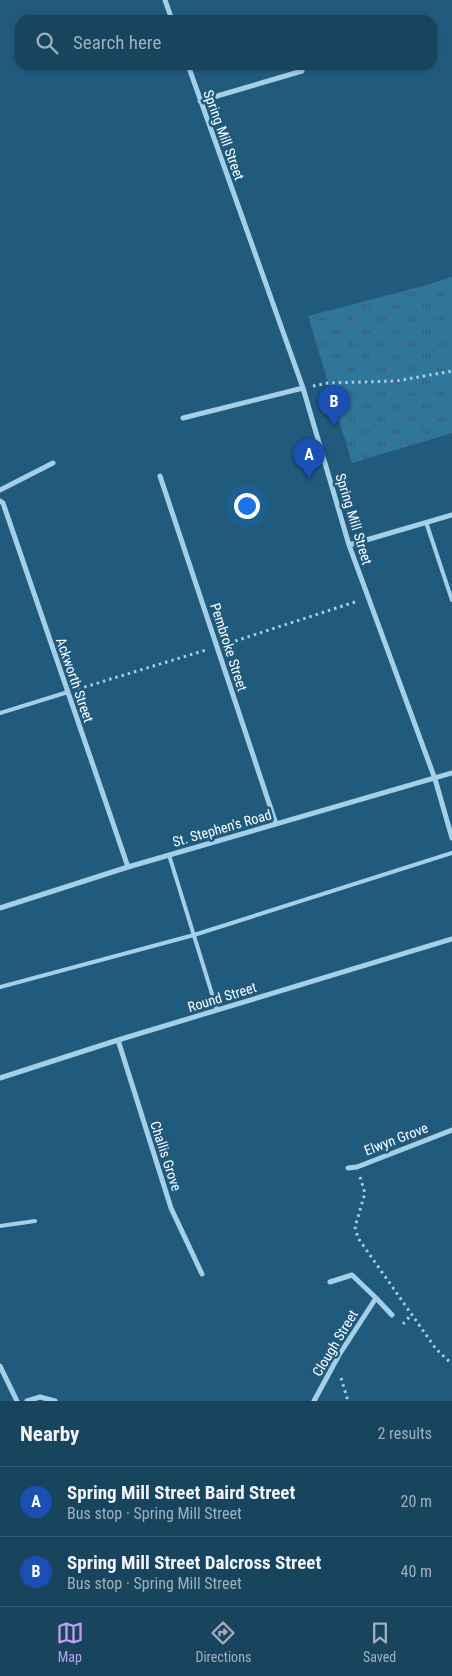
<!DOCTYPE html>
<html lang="en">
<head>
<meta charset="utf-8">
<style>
	body { margin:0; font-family:"Roboto Condensed",sans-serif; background:#254e67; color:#f1f3f6 }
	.you { position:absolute; left:246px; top:505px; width:18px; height:18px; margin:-12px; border:4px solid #fff; border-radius:50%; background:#1a73e8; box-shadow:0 0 0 8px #1a73e833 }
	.badge { display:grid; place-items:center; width:32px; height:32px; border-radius:50%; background:#bca0f2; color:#fff; font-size:16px; font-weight:700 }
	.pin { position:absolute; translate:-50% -41px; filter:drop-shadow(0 1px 2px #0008) }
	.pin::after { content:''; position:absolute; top:26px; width:18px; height:15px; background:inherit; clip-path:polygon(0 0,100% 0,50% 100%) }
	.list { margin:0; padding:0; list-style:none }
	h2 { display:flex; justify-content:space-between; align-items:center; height:65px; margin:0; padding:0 20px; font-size:21px }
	h2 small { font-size:16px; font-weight:400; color:#9fb0bc }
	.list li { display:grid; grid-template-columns:32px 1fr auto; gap:15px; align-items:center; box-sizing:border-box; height:70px; padding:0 20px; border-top:1px solid #365c73 }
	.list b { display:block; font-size:19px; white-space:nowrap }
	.list p { margin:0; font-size:16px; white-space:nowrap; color:#9fb0bc }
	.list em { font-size:16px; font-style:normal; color:#9fb0bc }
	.icon { flex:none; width:28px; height:28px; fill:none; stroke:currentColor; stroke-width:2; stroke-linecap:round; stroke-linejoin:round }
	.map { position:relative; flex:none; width:452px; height:1401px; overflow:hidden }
	.search { position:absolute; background:#18445e; box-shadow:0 1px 4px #0004; left:15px; right:15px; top:15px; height:55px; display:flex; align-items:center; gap:12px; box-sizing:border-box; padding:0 18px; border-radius:15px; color:#9fb0bc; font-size:19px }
	.sheet { height:205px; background:#18445e }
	nav { display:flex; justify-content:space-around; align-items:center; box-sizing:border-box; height:70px; border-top:1px solid #365c73; background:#18445e; font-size:14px; color:#9fb0bc }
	nav a { display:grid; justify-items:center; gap:2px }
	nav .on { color:#bca0f2 }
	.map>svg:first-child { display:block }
	.park { fill:url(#park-tufts) }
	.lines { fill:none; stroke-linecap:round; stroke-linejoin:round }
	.path { stroke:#a4cfe7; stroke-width:3; stroke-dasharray:2.5 4; stroke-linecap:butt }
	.lane { stroke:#a4cfe7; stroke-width:4 }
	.street { stroke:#a4cfe7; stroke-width:5 }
	.labels { text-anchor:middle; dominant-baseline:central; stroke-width:5; stroke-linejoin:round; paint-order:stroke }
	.street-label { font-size:14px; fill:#fff; stroke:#205b7e }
</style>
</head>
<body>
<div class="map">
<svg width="452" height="1401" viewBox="0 0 452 1401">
	<defs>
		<pattern id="park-tufts" width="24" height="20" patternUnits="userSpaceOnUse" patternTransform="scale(1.25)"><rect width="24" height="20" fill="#30759a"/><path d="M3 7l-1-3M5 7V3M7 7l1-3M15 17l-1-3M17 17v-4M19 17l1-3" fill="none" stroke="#3f5e6f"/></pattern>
	</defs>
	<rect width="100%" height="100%" fill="#205b7e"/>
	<path class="park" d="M452,277V433L352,463L308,316L427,285Z"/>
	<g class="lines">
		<path class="path" d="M313,386L328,383L396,381L452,371
			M229,643L358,601
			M78,689L206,650
			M360,1177L365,1193L355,1227L358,1238L436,1349L452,1364
			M403,1324L411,1315
			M341,1378L348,1401"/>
		<path class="lane" d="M426,522L452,600
			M0,713L68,692
			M169,855L217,1010
			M0,987L194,935L452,853
			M0,1226L35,1221"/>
		<path class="street" d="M165,0L172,20
			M188,65L303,388L349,545L435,779L452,838
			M200,101L302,71
			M183,418L303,388
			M160,476L276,824
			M0,490L53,463
			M0,501L3,503L128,867
			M349,545L452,515
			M0,908L128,867L452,773
			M118,1040L171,1208L202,1274
			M0,1078L118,1040L452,939
			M348,1168L357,1167L452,1130
			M376,1298L392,1315
			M0,1366L17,1401
			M27,1401L40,1397L55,1401
			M314,1401L339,1355L376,1298L352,1275L330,1282"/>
	</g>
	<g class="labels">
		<g class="street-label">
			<text transform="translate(224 135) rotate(70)">Spring Mill Street</text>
			<text transform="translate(354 519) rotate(73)">Spring Mill Street</text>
			<text transform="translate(229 647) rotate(72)">Pembroke Street</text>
			<text transform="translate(75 680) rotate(71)">Ackworth Street</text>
			<text transform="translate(222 828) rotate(-16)">St. Stephen's Road</text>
			<text transform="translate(222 997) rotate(-17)">Round Street</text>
			<text transform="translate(396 1139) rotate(-21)">Elwyn Grove</text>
			<text transform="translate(166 1156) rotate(72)">Challis Grove</text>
			<text transform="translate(335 1343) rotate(-59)">Clough Street</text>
		</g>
	</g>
</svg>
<div class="you"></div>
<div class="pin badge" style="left:309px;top:479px;background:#1a4fb4">A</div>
<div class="pin badge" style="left:334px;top:426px;background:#1a4fb4">B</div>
<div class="search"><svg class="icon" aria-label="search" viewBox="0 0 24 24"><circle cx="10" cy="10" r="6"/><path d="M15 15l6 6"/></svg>Search here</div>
</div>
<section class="sheet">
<h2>Nearby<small>2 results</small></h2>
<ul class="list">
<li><span class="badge" style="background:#1a4fb4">A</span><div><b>Spring Mill Street Baird Street</b><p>Bus stop · Spring Mill Street</p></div><em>20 m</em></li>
<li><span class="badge" style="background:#1a4fb4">B</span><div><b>Spring Mill Street Dalcross Street</b><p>Bus stop · Spring Mill Street</p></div><em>40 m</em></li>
</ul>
</section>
<nav>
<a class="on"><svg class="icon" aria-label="map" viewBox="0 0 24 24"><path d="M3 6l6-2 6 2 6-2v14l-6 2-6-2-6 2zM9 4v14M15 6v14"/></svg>Map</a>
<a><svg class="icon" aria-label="directions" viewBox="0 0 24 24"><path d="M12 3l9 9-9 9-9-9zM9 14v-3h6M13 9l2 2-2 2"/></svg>Directions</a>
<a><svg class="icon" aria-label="saved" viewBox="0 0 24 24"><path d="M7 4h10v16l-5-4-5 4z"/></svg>Saved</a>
</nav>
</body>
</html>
